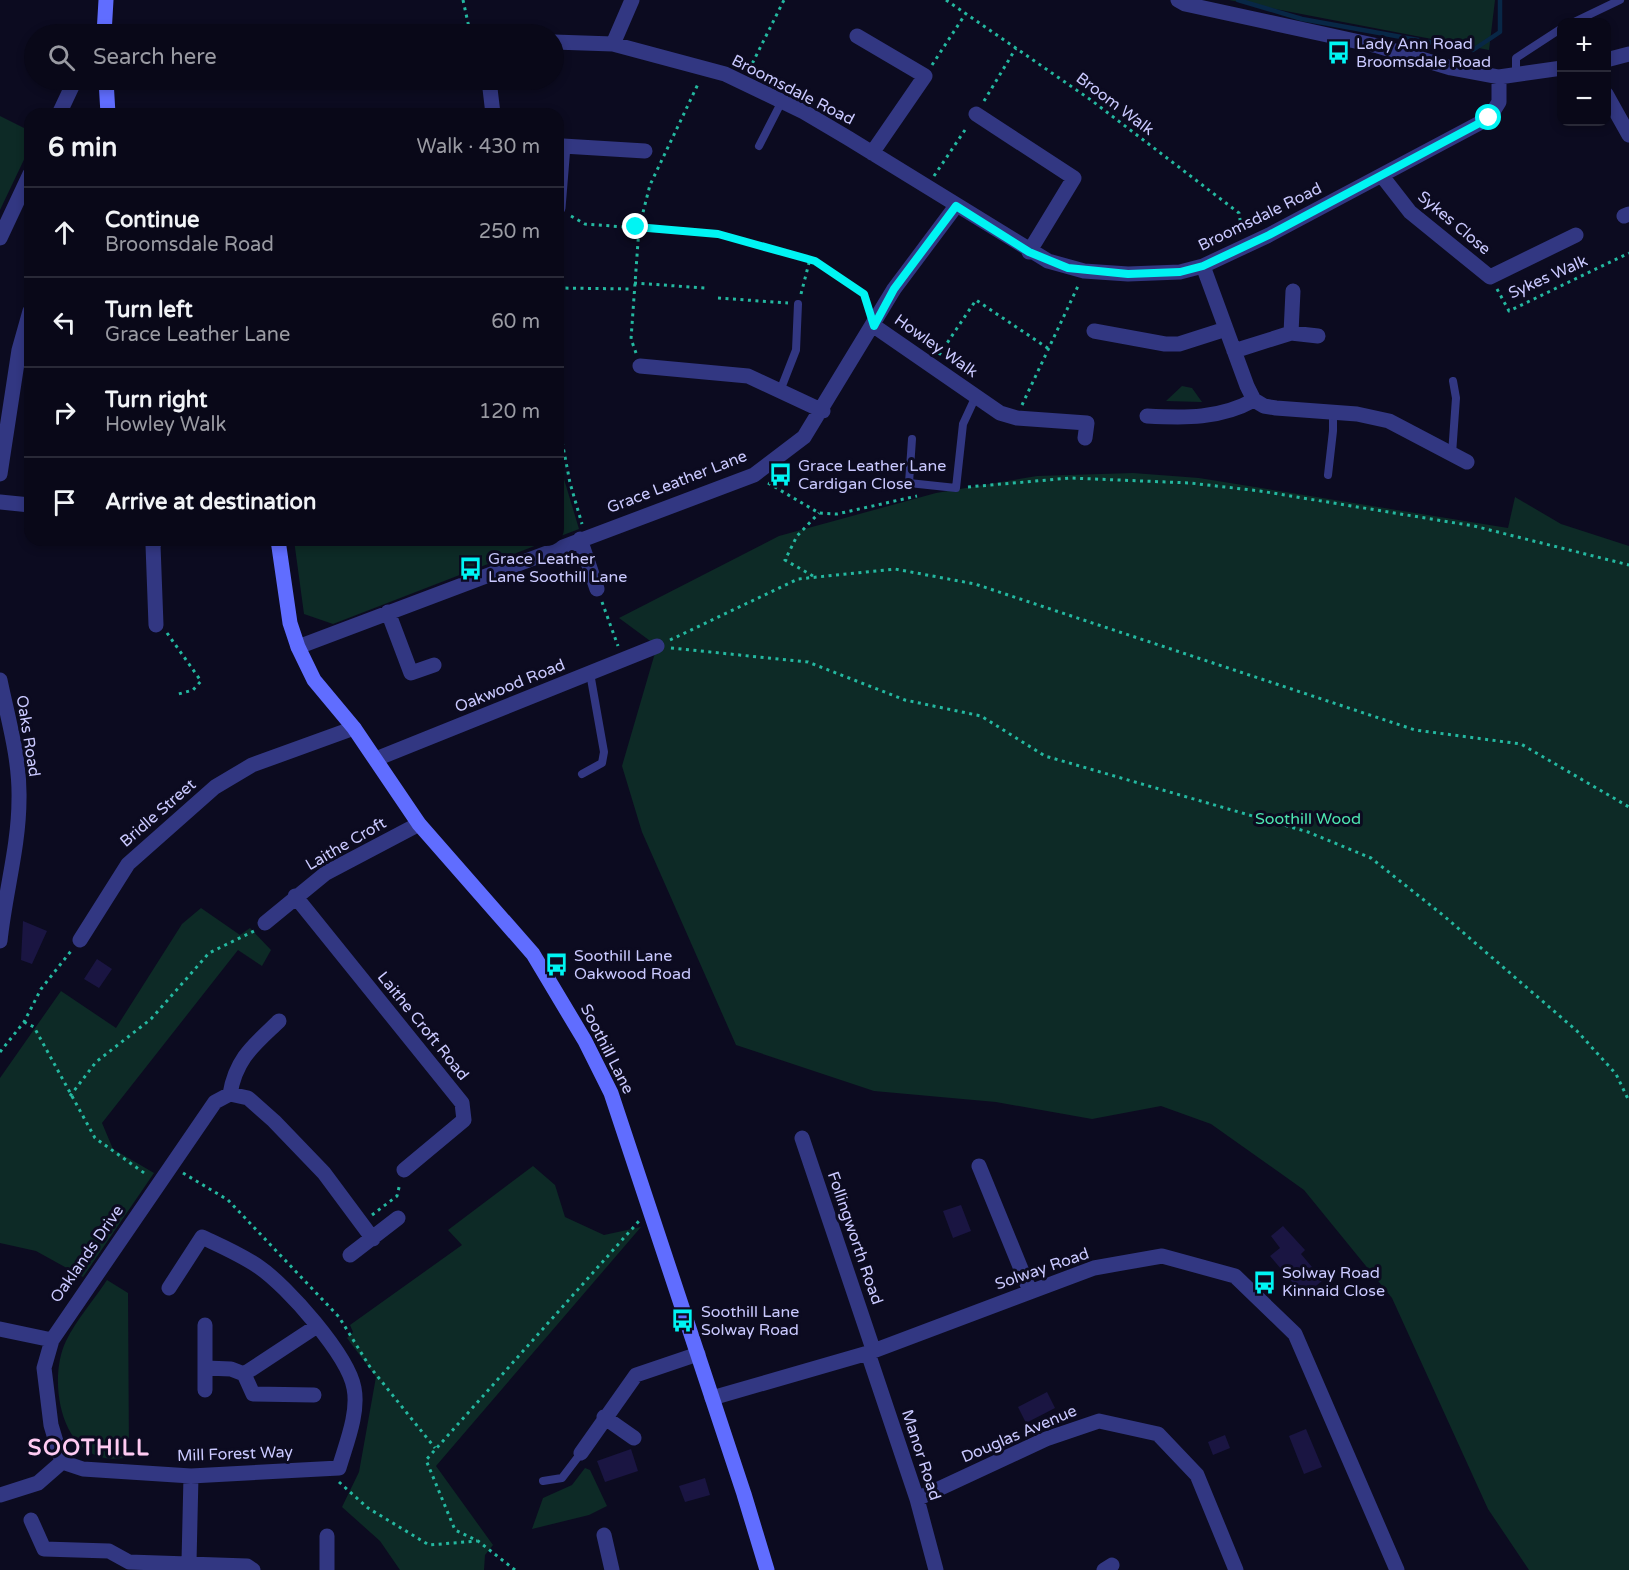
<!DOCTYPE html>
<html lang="en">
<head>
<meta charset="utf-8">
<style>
	body { margin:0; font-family:"Varela Round",sans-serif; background:#121121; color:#f1f3f6 }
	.controls { position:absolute; right:18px; top:18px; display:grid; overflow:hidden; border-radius:12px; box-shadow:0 3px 9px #0003 }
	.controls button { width:54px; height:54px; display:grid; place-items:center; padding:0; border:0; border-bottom:2px solid #292937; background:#090818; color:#f1f3f6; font:30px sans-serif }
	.stop { position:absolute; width:18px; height:18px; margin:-14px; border:4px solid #00f4f3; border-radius:50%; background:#fff }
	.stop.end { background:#00f4f3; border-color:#fff; box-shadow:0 2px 6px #0008 }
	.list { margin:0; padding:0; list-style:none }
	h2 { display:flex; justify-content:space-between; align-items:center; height:78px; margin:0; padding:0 24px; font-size:26px }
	h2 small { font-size:20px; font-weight:400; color:#999aa2 }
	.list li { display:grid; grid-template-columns:39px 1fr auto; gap:18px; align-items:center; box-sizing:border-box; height:90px; padding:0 24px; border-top:2px solid #292937 }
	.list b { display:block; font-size:22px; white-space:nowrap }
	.list p { margin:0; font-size:20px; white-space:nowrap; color:#999aa2 }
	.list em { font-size:20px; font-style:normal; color:#999aa2 }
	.icon { flex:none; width:33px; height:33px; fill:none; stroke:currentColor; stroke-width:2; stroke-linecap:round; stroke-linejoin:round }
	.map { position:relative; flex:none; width:1629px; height:1570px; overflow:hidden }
	.search { position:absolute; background:#090818; box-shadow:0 3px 9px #0003; left:24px; top:24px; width:540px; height:66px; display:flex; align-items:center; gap:15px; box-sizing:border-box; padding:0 21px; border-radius:33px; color:#999aa2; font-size:22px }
	.panel { position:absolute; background:#090818; box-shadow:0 3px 9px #0003; left:24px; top:108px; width:540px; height:438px; border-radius:18px }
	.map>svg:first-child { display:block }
	.green { fill:#0d2a26 }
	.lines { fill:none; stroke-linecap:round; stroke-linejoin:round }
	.stream { stroke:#082746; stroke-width:4.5 }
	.building { fill:#1a1542 }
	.path { stroke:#24b8a0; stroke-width:3; stroke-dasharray:3 4.5; stroke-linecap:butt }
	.service { stroke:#323782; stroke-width:8 }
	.minor { stroke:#323782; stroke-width:15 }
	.secondary { stroke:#606dff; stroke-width:15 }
	.route { stroke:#00f4f3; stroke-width:8 }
	.labels { text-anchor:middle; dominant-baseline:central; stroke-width:6; stroke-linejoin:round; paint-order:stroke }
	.poi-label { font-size:16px; fill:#cac9ff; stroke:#0c0b20; text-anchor:start }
	.street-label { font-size:16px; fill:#cac9ff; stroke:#0c0b20 }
	.park-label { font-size:16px; fill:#4de7b1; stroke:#0c0b20 }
	.district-label { font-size:22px; font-weight:bold; letter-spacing:1.5px; fill:#ffcbf2; stroke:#0c0b20 }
</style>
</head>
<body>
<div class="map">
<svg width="1629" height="1570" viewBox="0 0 1629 1570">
	<rect width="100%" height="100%" fill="#0c0b20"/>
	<path class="green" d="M1229,0H1495L1489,50Z
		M0,116L30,131V147L0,210Z
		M1182,386L1192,388L1202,402L1166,401Z
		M558,459L579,529L558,537Z
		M1133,473L1199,478L1508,528L1515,497L1561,524L1629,546V1570H1529L1488,1509L1392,1298L1304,1190L1211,1124L1161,1106L1092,1119L996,1102L874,1091L736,1045L642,832L622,766L657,646L619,618L779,536L936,493L1037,476Z
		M294,540H550L333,624L304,614Z
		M201,908L240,935L250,928L271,950L262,966L238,950L102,1123L113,1149L154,1173L83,1277L36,1251L0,1243V1078L61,991L116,1028L182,924Z
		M533,1166L555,1185L565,1217L604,1235L641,1227L436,1466L493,1545L485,1555L484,1570H400L380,1541L342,1507L359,1472L376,1377L347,1338L353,1332L350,1325L462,1245L448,1230Z
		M107,1280L128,1293L129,1458C120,1458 109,1460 101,1457C58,1446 49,1376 66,1341C76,1320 94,1300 107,1280Z
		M585,1468L590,1470L607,1506L589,1515L532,1529L543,1498L572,1485Z"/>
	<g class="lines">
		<path class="stream" d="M1238,0L1302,19L1473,50L1500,32V0"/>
	</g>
	<path class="building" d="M23,921L47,931L32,964L21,960Z
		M97,959L112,969L99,988L84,979Z
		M961,1205L971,1231L953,1238L943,1211Z
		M1283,1226L1305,1250L1301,1254L1323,1280L1304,1296L1270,1256L1280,1248L1271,1236Z
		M1047,1392L1055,1408L1026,1423L1018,1407Z
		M1306,1429L1322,1467L1304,1474L1289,1436Z
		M1225,1435L1230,1448L1213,1455L1208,1442Z
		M631,1449L638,1471L605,1482L597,1461Z
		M705,1478L710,1495L685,1502L679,1486Z"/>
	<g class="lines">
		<path class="path" d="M463,0L470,32L473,34
			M946,0L1091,100L1239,213L1242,233
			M932,65L966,13
			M749,70L784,0
			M984,101L1016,48
			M934,176L967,127
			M571,216L585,224L718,234L815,261L864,294L867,304
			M634,283L705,288
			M558,288L633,289
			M1497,289L1509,311L1629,253
			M801,294L810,259
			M718,298L788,303
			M636,353L631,339L639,228L650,185L699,82
			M939,355L976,300L1049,349
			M1022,405L1079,284
			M558,420L570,483L582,524
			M768,483L819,513L837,514L917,496
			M968,487L1070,478L1190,483L1260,491L1474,526L1629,565
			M813,576L785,560L797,536L819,513
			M602,602L618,646
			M167,633L201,681L193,690L175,695
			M670,640L798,579L895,569L975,584L1415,730L1521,744L1629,807
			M671,648L808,662L905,700L981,716L1045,756L1308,832L1371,858L1444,916L1577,1031L1616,1074L1629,1101
			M24,1022L34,1027L95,1138L147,1175
			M0,1052L24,1022L41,989L71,951
			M70,1096L96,1062L151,1019L209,953L254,931
			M183,1173L228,1200L339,1317L370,1367L435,1448
			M372,1215L397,1196L400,1183
			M339,1482L368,1508L429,1545L477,1541
			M515,1570L478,1541L455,1530L426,1460L639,1221"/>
		<path class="service" d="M1574,22L1620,0
			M1516,75V58L1562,28
			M759,146L782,101
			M780,391L796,350L798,304
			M912,439L909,483L956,488L963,424L976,396
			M1452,454L1456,398L1453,381
			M1328,475L1333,431V412
			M582,774L602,763L604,752L590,673
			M543,1481L562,1478L581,1453"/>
		<path class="minor" d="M1178,0L1185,4L1378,46L1451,68L1499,77L1562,68
			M857,36L925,76L872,153
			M554,42L613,44L725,74L804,112L848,138L1048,261L1084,271L1128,274L1180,272L1203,266L1269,235L1489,118L1499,102V77
			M613,44L632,0
			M1606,60L1629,54
			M489,80L493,114
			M1606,94L1629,135
			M59,114L75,80
			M976,114L1074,178L1029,252
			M1382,176L1410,212L1490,277L1576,235
			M558,208L563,146L645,151
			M1624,216L1629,214
			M0,238L30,174
			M1203,266L1247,386L1254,400
			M874,326L1000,413L1017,418L1087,423L1085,438
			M1094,331L1165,344H1179L1226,329
			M1291,333L1318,336
			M1234,351L1291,333L1293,291
			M640,366L748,376L823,411
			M1147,416C1185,418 1220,419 1254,400L1264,406L1276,408L1357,414L1389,421L1467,462
			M0,474L19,350L30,311
			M0,502L30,505
			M580,539L597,589
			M388,612L411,673L434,665
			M156,625L153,545L156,540
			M298,647L754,475L804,437L894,289L956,206
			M0,680C8,719 20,759 19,799C19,846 5,893 0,941
			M376,759L657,646
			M295,896L462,1103L464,1120L404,1170
			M265,923L326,873L419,824
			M80,940L128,864L215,787L252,765L354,728
			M230,1094C236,1058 254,1045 279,1021
			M802,1138L873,1349
			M979,1166L1030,1291
			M350,1255L398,1218
			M0,1329L52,1340
			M868,1353L917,1499L936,1570
			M206,1368L231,1369L244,1374L253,1394L314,1395
			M244,1374L317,1326
			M205,1390V1325
			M712,1398L868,1353L1094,1268L1162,1256L1235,1276L1295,1334L1397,1570
			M604,1417L634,1438
			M581,1453L636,1375L698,1354
			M62,1462L83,1469L191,1476L339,1468C346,1444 359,1413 354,1388C348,1355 287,1286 259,1267C242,1255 221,1246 202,1237L169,1288
			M62,1462L51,1425L44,1368L52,1340L215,1102L230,1094L248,1098L274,1121L324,1173L373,1239
			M0,1495L38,1483L62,1462
			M917,1499L1046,1439L1099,1421L1158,1434L1197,1475L1236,1570
			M31,1520L44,1549L109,1551L129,1562L247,1566L253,1570
			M604,1535L612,1570
			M189,1562L191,1476
			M327,1570V1536
			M1104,1570L1112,1565"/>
		<path class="secondary" d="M104,34L106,0
			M106,80L108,114
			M278,540L290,623L298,647L314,680L354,728L419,824L533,954L585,1041L611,1093L744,1494L767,1570"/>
	</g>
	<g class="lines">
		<path class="route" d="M636,227L718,234L815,261L864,294L874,326L894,289L956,206L1029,252L1068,268L1128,274L1180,272L1203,266L1269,235L1489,118"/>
	</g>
	<defs>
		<symbol id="bus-bare" viewBox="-9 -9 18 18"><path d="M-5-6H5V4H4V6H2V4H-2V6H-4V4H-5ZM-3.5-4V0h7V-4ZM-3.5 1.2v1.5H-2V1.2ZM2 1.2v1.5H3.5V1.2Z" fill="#00f4f3" stroke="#0c0b20" stroke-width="2.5" paint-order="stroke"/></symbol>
	</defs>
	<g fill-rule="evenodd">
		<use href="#bus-bare" x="1322" y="36" width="33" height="33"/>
		<use href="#bus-bare" x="764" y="458" width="33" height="33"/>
		<use href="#bus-bare" x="454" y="552" width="33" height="33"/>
		<use href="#bus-bare" x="540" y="948" width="33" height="33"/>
		<use href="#bus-bare" x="1248" y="1266" width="33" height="33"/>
		<use href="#bus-bare" x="666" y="1304" width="33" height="33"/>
	</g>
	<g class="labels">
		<g class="poi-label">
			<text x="1356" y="44">Lady Ann Road<tspan x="1356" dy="18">Broomsdale Road</tspan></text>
			<text x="798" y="466">Grace Leather Lane<tspan x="798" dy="18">Cardigan Close</tspan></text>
			<text x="488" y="559">Grace Leather<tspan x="488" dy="18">Lane Soothill Lane</tspan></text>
			<text x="574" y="956">Soothill Lane<tspan x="574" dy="18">Oakwood Road</tspan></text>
			<text x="1282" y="1273">Solway Road<tspan x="1282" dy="18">Kinnaid Close</tspan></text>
			<text x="701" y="1312">Soothill Lane<tspan x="701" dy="18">Solway Road</tspan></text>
		</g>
		<g class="street-label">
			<text transform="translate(793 90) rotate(27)">Broomsdale Road</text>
			<text transform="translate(1115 104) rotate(37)">Broom Walk</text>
			<text transform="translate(1260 217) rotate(-26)">Broomsdale Road</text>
			<text transform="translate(1454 223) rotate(40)">Sykes Close</text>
			<text transform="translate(1548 277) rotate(-24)">Sykes Walk</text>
			<text transform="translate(936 346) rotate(35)">Howley Walk</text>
			<text transform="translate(677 482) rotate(-21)">Grace Leather Lane</text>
			<text transform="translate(510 686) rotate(-22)">Oakwood Road</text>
			<text transform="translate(28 736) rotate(81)">Oaks Road</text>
			<text transform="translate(158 813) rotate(-41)">Bridle Street</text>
			<text transform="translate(346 844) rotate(-30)">Laithe Croft</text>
			<text transform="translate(423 1026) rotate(51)">Laithe Croft Road</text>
			<text transform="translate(607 1049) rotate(63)">Soothill Lane</text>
			<text transform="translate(855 1238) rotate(71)">Follingworth Road</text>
			<text transform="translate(87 1254) rotate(-55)">Oaklands Drive</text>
			<text transform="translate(1042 1269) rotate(-19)">Solway Road</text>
			<text transform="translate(1019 1434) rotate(-23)">Douglas Avenue</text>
			<text transform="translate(235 1454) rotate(-2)">Mill Forest Way</text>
			<text transform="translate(921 1455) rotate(72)">Manor Road</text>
		</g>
		<g class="park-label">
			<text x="1308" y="819">Soothill Wood</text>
		</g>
		<g class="district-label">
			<text x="89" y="1448">SOOTHILL</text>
		</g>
	</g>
</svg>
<div class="controls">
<button>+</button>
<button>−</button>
</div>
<div class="stop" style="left:1489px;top:118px"></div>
<div class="stop end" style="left:636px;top:227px"></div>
<div class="search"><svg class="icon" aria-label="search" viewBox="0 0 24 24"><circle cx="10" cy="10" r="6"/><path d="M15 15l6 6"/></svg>Search here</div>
<section class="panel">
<h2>6 min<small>Walk · 430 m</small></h2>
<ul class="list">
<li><svg class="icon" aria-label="ahead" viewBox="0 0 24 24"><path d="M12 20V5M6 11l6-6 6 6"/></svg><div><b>Continue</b><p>Broomsdale Road</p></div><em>250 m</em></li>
<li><svg class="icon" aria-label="left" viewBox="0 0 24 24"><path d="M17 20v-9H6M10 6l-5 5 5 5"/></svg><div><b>Turn left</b><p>Grace Leather Lane</p></div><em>60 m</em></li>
<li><svg class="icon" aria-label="right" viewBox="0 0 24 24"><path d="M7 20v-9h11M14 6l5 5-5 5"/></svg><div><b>Turn right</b><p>Howley Walk</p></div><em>120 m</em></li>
<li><svg class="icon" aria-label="arrive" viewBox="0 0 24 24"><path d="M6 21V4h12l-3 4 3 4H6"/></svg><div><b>Arrive at destination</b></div></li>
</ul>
</section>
</div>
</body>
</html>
